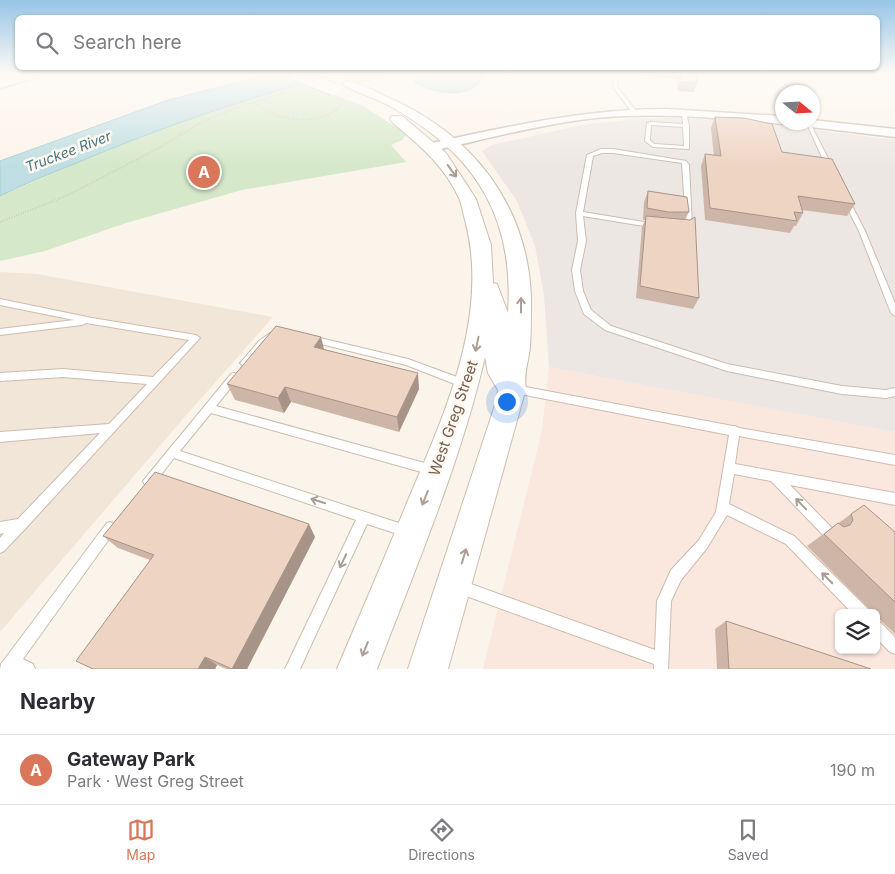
<!DOCTYPE html>
<html lang="en">
<head>
<meta charset="utf-8">
<style>
	body { margin:0; font-family:Inter,sans-serif; background:#f7f7f7; color:#2b2b33 }
	.controls { position:absolute; right:15px; bottom:15px; display:grid; overflow:hidden; border-radius:8px; box-shadow:0 1px 4px #0004 }
	.controls button { width:45px; height:45px; display:grid; place-items:center; padding:0; border:0; border-bottom:1px solid #e1e1e2; background:#fff; color:#2b2b33; font:25px sans-serif }
	.compass { position:absolute; left:775px; top:85px; width:45px; height:45px; border-radius:50%; background:#fff; box-shadow:0 1px 4px #0004; rotate:108deg }
	.you { position:absolute; left:506px; top:401px; width:18px; height:18px; margin:-12px; border:4px solid #fff; border-radius:50%; background:#1a73e8; box-shadow:0 0 0 8px #1a73e833 }
	.badge { display:grid; place-items:center; width:32px; height:32px; border-radius:50%; background:#da7659; color:#fff; font-size:16px; font-weight:700 }
	.pin { position:absolute; translate:-50% -50%; border:2px solid #fff; box-shadow:0 1px 5px #0006 }
	.list { margin:0; padding:0; list-style:none }
	h2 { display:flex; justify-content:space-between; align-items:center; height:65px; margin:0; padding:0 20px; font-size:21px }
	h2 small { font-size:16px; font-weight:400; color:#7c7c81 }
	.list li { display:grid; grid-template-columns:32px 1fr auto; gap:15px; align-items:center; box-sizing:border-box; height:70px; padding:0 20px; border-top:1px solid #e1e1e2 }
	.list b { display:block; font-size:19px; white-space:nowrap }
	.list p { margin:0; font-size:16px; white-space:nowrap; color:#7c7c81 }
	.list em { font-size:16px; font-style:normal; color:#7c7c81 }
	.icon { flex:none; width:28px; height:28px; fill:none; stroke:currentColor; stroke-width:2; stroke-linecap:round; stroke-linejoin:round }
	.map { position:relative; flex:none; width:895px; height:669px; overflow:hidden }
	.search { position:absolute; background:#fff; box-shadow:0 1px 4px #0004; left:15px; right:15px; top:15px; height:55px; display:flex; align-items:center; gap:12px; box-sizing:border-box; padding:0 18px; border-radius:8px; color:#7c7c81; font-size:19px }
	.sheet { height:135px; background:#fff }
	nav { display:flex; justify-content:space-around; align-items:center; box-sizing:border-box; height:70px; border-top:1px solid #e1e1e2; background:#fff; font-size:14px; color:#7c7c81 }
	nav a { display:grid; justify-items:center; gap:2px }
	nav .on { color:#da7659 }
	.map>svg:first-child { display:block }
	.residential { fill:#f2e6d8 }
	.commercial { fill:#fae7de; fill-rule:evenodd }
	.industrial { fill:#ece7e2 }
	.green { fill:#d5e8c9 }
	.water { fill:#bfdee3; stroke:#a6cdd4 }
	.lines { fill:none; stroke-linecap:round; stroke-linejoin:round }
	.stream { fill:#a6cdd4; fill-rule:evenodd }
	.service-casing { stroke:#ccbcb0; stroke-width:2 }
	.tertiary-casing { stroke:#ccbcb0; stroke-width:3 }
	.secondary-casing { stroke:#cfbdae; stroke-width:2 }
	.path { stroke:#d3b8a6; stroke-width:2; stroke-dasharray:0.5 2; stroke-linecap:butt }
	.service { fill:#fff; fill-rule:evenodd }
	.tertiary { fill:#fff; fill-rule:evenodd }
	.secondary { fill:#fff; fill-rule:evenodd }
	.secondary-bridge-casing { stroke:#cfbdae; stroke-width:14; stroke-linecap:butt }
	.secondary-bridge { stroke:#fff; stroke-width:12 }
	.wall { fill:#cdb6a8 }
	.shaded-wall { fill:#a79488 }
	.building { fill:#eed4c3; stroke:#a79488 }
	.oneway { stroke:#ac9d95 }
	.labels { text-anchor:middle; dominant-baseline:central; stroke-width:5; stroke-linejoin:round; paint-order:stroke }
	.far-water-label { font-size:14px; font-style:italic; fill:#47757e; stroke:#fef8f0 }
	.street-label { font-size:15px; fill:#745c4f; stroke:#fef8f0 }
</style>
</head>
<body>
<div class="map">
<svg width="895" height="669" viewBox="0 0 895 669">
	<rect width="100%" height="100%" fill="#fbf4ea"/>
	<path class="residential" d="M0,272L37,274L273,317L182,420L0,632Z"/>
	<path class="commercial" d="M549,367L895,432V669H483L542,430ZM839,613H876V650H839Z"/>
	<path class="industrial" d="M673,118L742,121L895,140V432L549,367L544,295L535,246L517,201L482,151L492,145L581,125L634,119Z"/>
	<path class="green" d="M341,73H393L361,84L336,74Z
		M303,83L363,106L407,134L402,140L391,145L406,162L242,190L126,223L45,251L0,261V196L112,148L206,112Z"/>
	<path class="water" d="M274,73H341C249,97 161,127 74,164C49,174 24,184 0,196V161L168,100Z
		M425,73H487C483,78 479,84 473,88C457,97 429,92 415,82L416,77Z"/>
	<g class="lines">
		<path class="stream" d="M51,73H55L0,90V88Z"/>
		<defs>
			<path id="service" d="M11,73H17L0,78V76Z
				M614,73H618L617,87L637,112V114H633L613,87Z
				M682,112H686L689,126V149L653,147L645,141L647,123L651,122L683,124ZM651,125L683,127L684,146L654,144L650,140Z
				M806,122L810,123L833,168L832,169L827,168Z
				M601,149H613L686,161L689,165L692,225L683,230L680,228L686,224L682,163L613,153H602L593,156L583,212L656,224L659,226L656,228L583,216L586,241L580,270L583,291L591,310L611,326L727,364L842,386L886,390L895,388V396L886,398L842,394L727,371L605,330L584,314L575,291L572,270L578,241L576,213L587,155Z
				M846,198L849,200L865,231L895,303V316L891,313L859,231L843,200Z
				M0,299L92,318L196,335L200,338L25,529L4,551L0,553V538L4,533L0,534V522L18,519L100,433L0,442V432L109,424L147,384L63,377L0,381V373L63,369L153,377L189,340L86,323L82,325L0,335V329L74,320L0,305Z
				M270,333L274,336C267,346 257,355 248,365H242L240,363L242,361L259,341Z
				M312,336L408,359L468,381L470,384L468,387L465,388L406,365L309,341L308,339Z
				M234,373L237,374L239,377L237,380L216,406L432,465L436,466L438,470L436,474L432,475L211,413L180,451L411,527L413,531L411,535L407,537L367,524L300,669H285L356,520L174,458L153,485L149,486L145,485L143,481L231,374Z
				M515,385L733,426H735L739,428L895,455V465L739,436L735,464L895,493V505L790,485L832,528L834,532L832,536L828,538L824,536L771,481L734,474L729,504L794,536L867,608L869,613H852L786,544L727,515L707,548L681,580L671,601L668,669H654V664L455,592L453,587L455,582L460,580L655,650L657,601L671,570L699,540L716,512L729,435L515,393L512,392L510,389L512,386Z
				M110,522L114,524L116,528L114,532L23,659L33,664L35,669H0L1,664L106,524Z
				M876,621L881,623L895,637V654L890,652L876,638Z"/>
			<path id="tertiary" d="M666,109L782,116V122H786L782,124C720,118 658,112 596,118C541,124 486,139 432,151L425,147L432,143C510,126 586,109 666,109Z
				M812,120L895,129V137L802,126L796,122H812Z"/>
			<path id="secondary" d="M349,81C362,84 375,91 387,97C471,133 528,204 531,298C531,314 531,331 530,347C529,359 523,376 526,388L448,669H408L495,405L498,390L488,373L485,357C460,464 416,567 377,669H337C360,614 384,560 406,505C443,417 491,317 465,220C463,213 462,205 459,198C444,165 419,145 392,122L390,119L392,116H402L446,153L476,199L491,245L493,283L497,284L508,313C514,221 479,159 400,112C383,101 363,95 345,86L343,84L345,82Z"/>
		</defs>
		<use href="#service" class="service-casing"/>
		<use href="#tertiary" class="tertiary-casing"/>
		<use href="#secondary" class="secondary-casing"/>
		<path class="path" d="M254,104C262,107 270,113 279,116C298,122 332,122 343,102
			M0,222L66,196L159,148L204,121L233,109L292,90"/>
		<use href="#service" class="service"/>
		<use href="#tertiary" class="tertiary"/>
		<use href="#secondary" class="secondary"/>
		<defs>
			<path id="secondary-bridge" d="M293,73L333,89"/>
		</defs>
		<use href="#secondary-bridge" class="secondary-bridge-casing"/>
		<use href="#secondary-bridge" class="secondary-bridge"/>
	</g>
	<path class="wall" d="M646,73H696L697,83L694,92L678,91L677,79L645,76Z
		M715,117L782,152L855,204L847,216L802,210L803,213L796,226H794L790,233L705,220L701,166L705,154L714,156L711,128Z
		M648,191L689,212L685,220L699,298L693,309L636,298L642,227L645,220H643L644,202Z
		M324,349L419,389L399,432L291,402L284,413L235,400L227,384Z
		M851,514L895,532V634L876,616V613H873L807,546Z
		M103,536L315,537L247,669H226L217,665L215,669H93L150,560L118,548Z
		M726,621L871,669H717L715,629Z"/>
	<path class="shaded-wall" d="M321,337L325,353L314,347Z
		M418,373L419,389L399,432L397,417Z
		M285,387L291,402L284,413L278,398Z
		M309,524L315,537L247,669H232Z
		M205,657L217,665L215,669H198Z"/>
	<path class="building" d="M680,73H696L697,83L681,82Z
		M715,117L744,118L772,124L782,152L832,159L855,204L798,196L803,213L794,212L797,221L710,208L705,154L721,156Z
		M648,191L687,197L689,212H668L647,208Z
		M646,216L690,220L695,217L699,298L640,286Z
		M276,326L321,337L314,347L418,373L397,417L285,387L278,398L227,384Z
		M155,472L309,524L232,669L205,657L198,669H93L76,661L154,555L103,536Z
		M864,505L895,532V602L824,534L838,523L844,527L850,525L853,520L851,514Z
		M726,621L871,669H729Z"/>
	<defs><path id="oneway-shaft" d="M-6 0H5M1.5-3L5.5 0L1.5 3" fill="none" stroke-width="1.6" stroke-linecap="round" stroke-linejoin="round" transform="scale(1.25)"/></defs>
	<g class="oneway">
		<use href="#oneway-shaft" transform="translate(452 171) rotate(54)"/>
		<use href="#oneway-shaft" transform="translate(521 305) rotate(-90)"/>
		<use href="#oneway-shaft" transform="translate(477 344) rotate(102)"/>
		<use href="#oneway-shaft" transform="translate(425 498) rotate(112)"/>
		<use href="#oneway-shaft" transform="translate(318 501) rotate(-162)"/>
		<use href="#oneway-shaft" transform="translate(801 504) rotate(-134)"/>
		<use href="#oneway-shaft" transform="translate(464 556) rotate(-73)"/>
		<use href="#oneway-shaft" transform="translate(343 561) rotate(115)"/>
		<use href="#oneway-shaft" transform="translate(827 578) rotate(-135)"/>
		<use href="#oneway-shaft" transform="translate(365 649) rotate(112)"/>
	</g>
	<linearGradient id="sky" x2="0" y2="1"><stop stop-color="#97c5e6"/><stop offset="0.44" stop-color="#fdfaf6"/><stop offset="1" stop-color="#fdfaf6" stop-opacity="0"/></linearGradient>
	<rect width="895" height="167" fill="url(#sky)"/>
	<g class="labels">
		<g class="far-water-label">
			<text transform="translate(68 151) rotate(-21)">Truckee River</text>
		</g>
		<g class="street-label">
			<text transform="translate(453 418) rotate(-71)">West Greg Street</text>
		</g>
	</g>
</svg>
<div class="controls">
<button><svg class="icon" aria-label="layers" viewBox="0 0 24 24"><path d="M12 4l9 5-9 5-9-5zM3 14l9 5 9-5"/></svg></button>
</div>
<svg class="compass" viewBox="-18 -18 36 36"><path d="M0-13l5 13h-10z" fill="#e53935"/><path d="M0 13l5-13h-10z" fill="#7c7c81"/></svg>
<div class="you"></div>
<div class="pin badge" style="left:204px;top:172px">A</div>
<div class="search"><svg class="icon" aria-label="search" viewBox="0 0 24 24"><circle cx="10" cy="10" r="6"/><path d="M15 15l6 6"/></svg>Search here</div>
</div>
<section class="sheet">
<h2>Nearby<small></small></h2>
<ul class="list">
<li><span class="badge">A</span><div><b>Gateway Park</b><p>Park · West Greg Street</p></div><em>190 m</em></li>
</ul>
</section>
<nav>
<a class="on"><svg class="icon" aria-label="map" viewBox="0 0 24 24"><path d="M3 6l6-2 6 2 6-2v14l-6 2-6-2-6 2zM9 4v14M15 6v14"/></svg>Map</a>
<a><svg class="icon" aria-label="directions" viewBox="0 0 24 24"><path d="M12 3l9 9-9 9-9-9zM9 14v-3h6M13 9l2 2-2 2"/></svg>Directions</a>
<a><svg class="icon" aria-label="saved" viewBox="0 0 24 24"><path d="M7 4h10v16l-5-4-5 4z"/></svg>Saved</a>
</nav>
</body>
</html>
